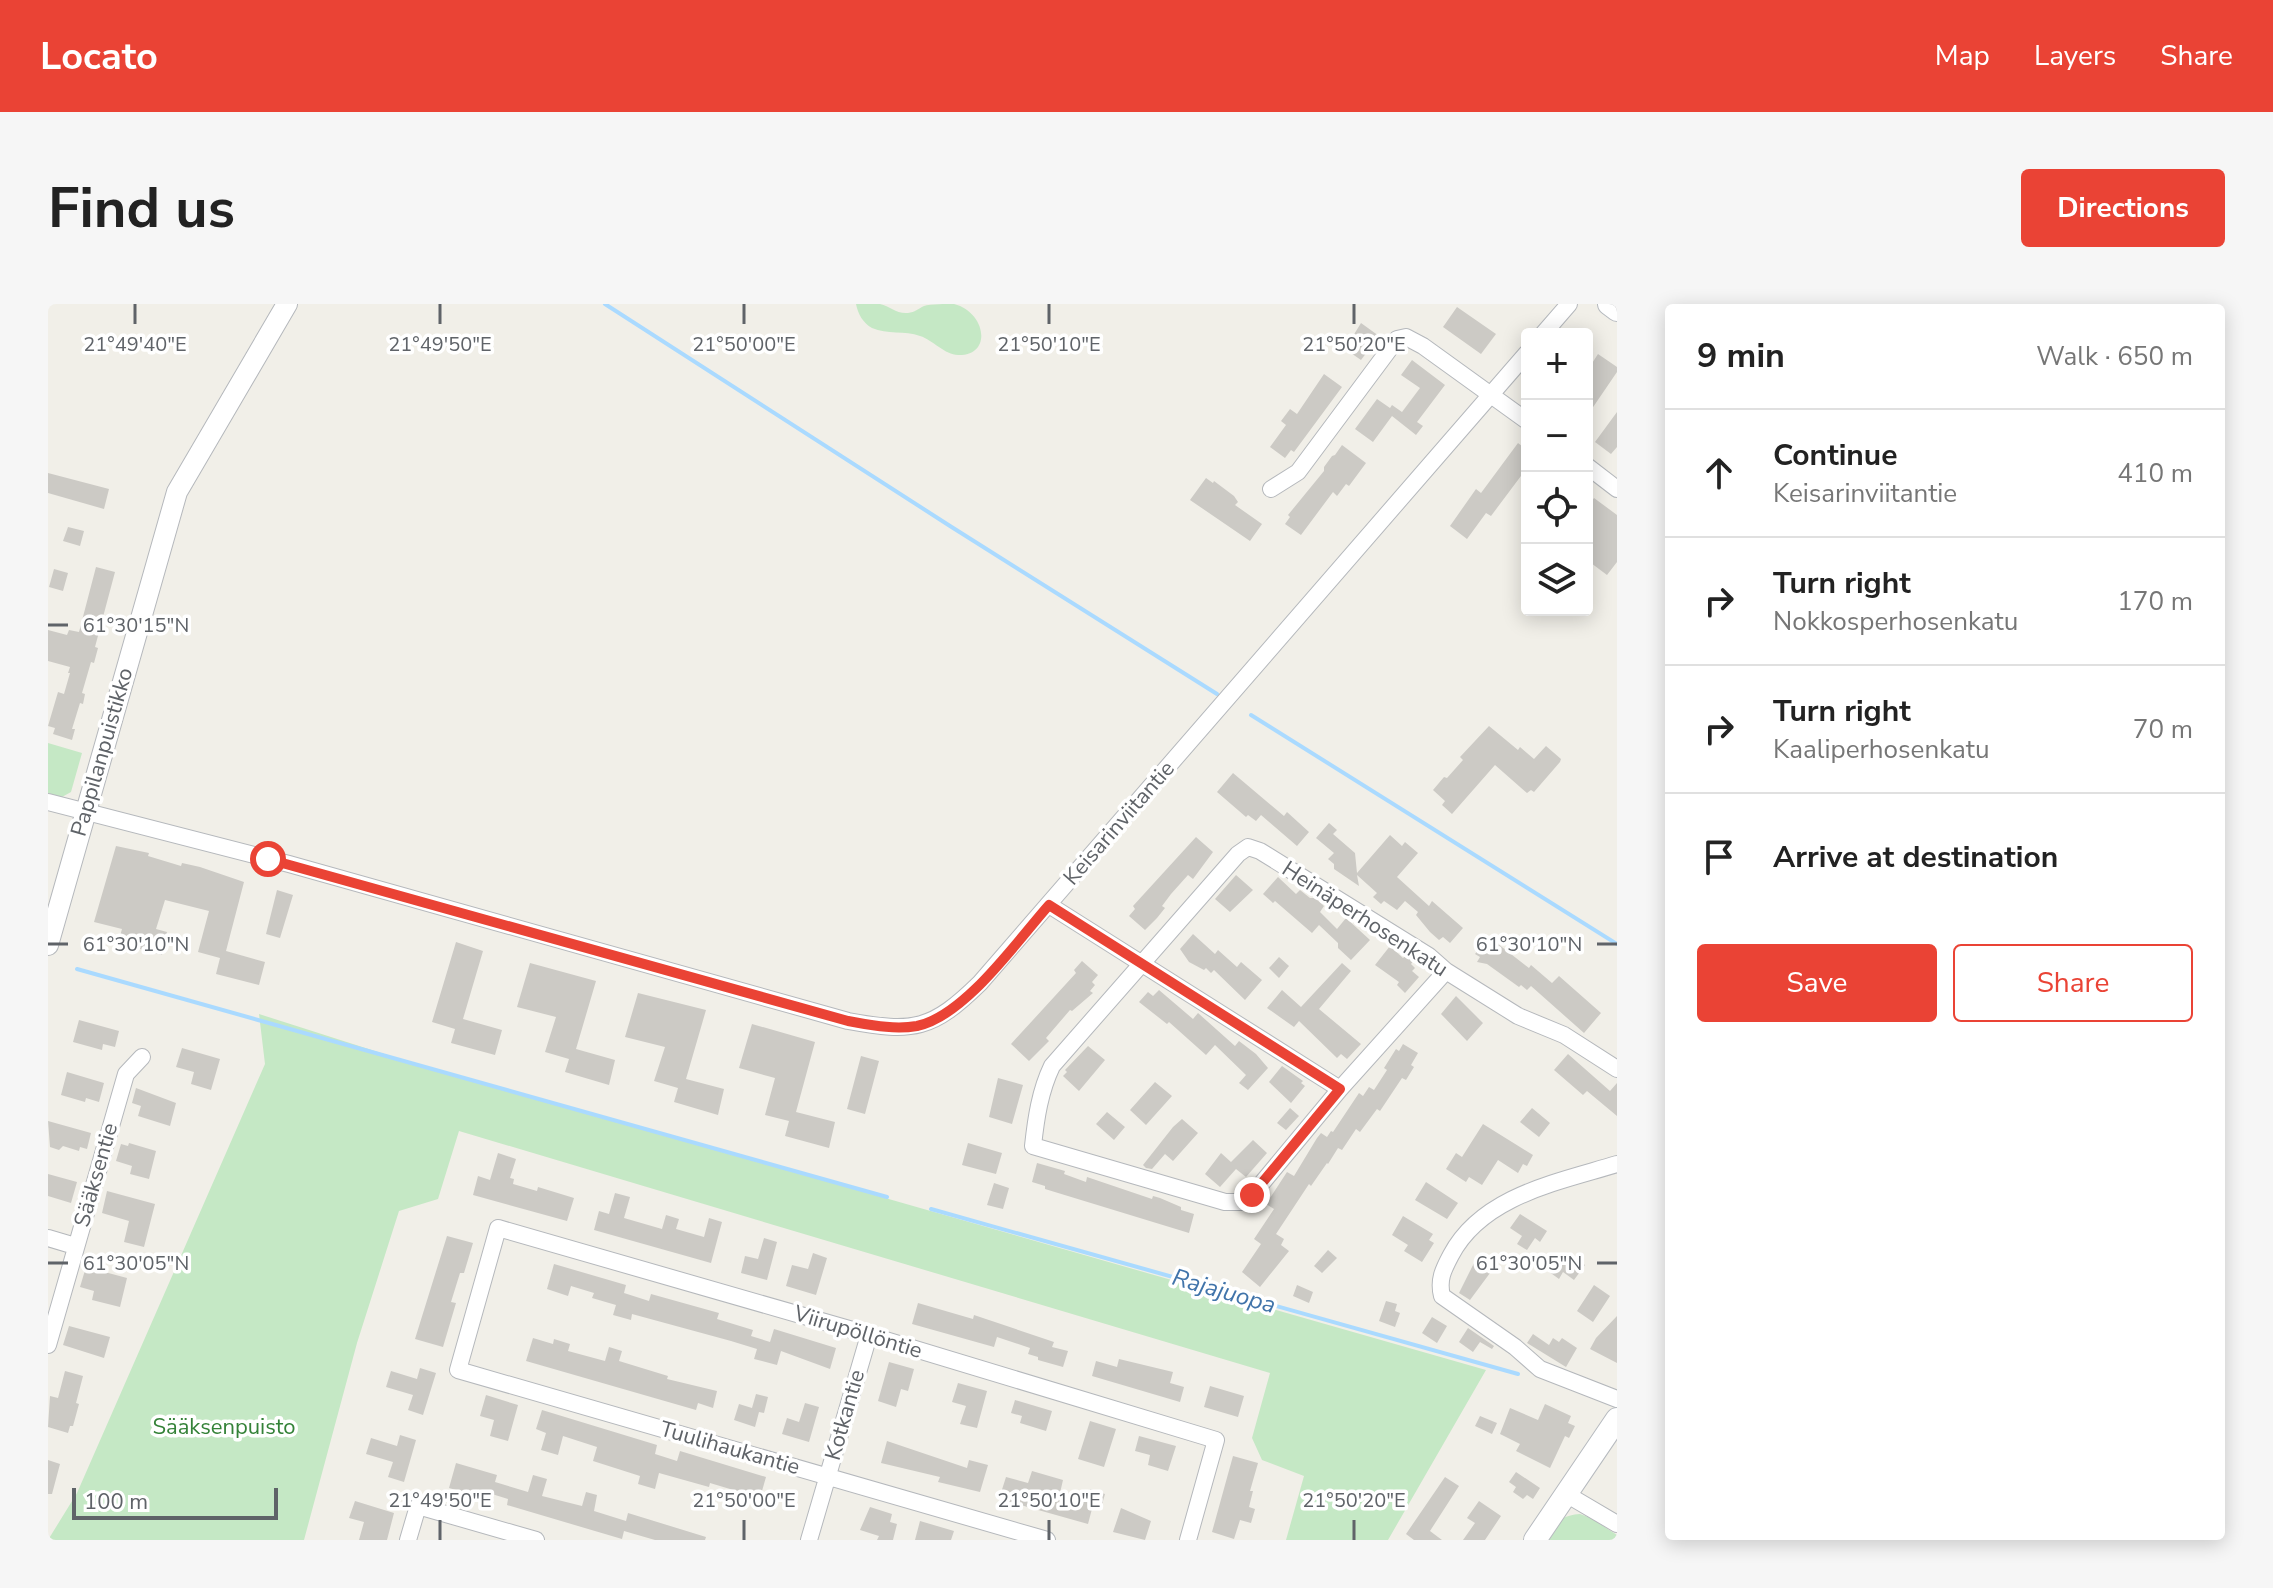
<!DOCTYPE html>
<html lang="en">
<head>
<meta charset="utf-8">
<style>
	body { margin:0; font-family:"Nunito Sans",sans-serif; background:#f6f6f6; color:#222 }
	.controls { position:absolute; right:24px; top:24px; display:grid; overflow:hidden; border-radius:8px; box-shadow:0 4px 20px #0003 }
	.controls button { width:72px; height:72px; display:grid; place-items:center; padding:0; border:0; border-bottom:2px solid #e0e0e0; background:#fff; color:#222; font:40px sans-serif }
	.scale { position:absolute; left:24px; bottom:20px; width:206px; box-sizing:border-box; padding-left:8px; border:4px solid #5f6368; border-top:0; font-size:22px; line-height:28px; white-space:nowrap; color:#5f6368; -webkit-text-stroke:6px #fff; paint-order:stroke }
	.stop { position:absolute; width:24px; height:24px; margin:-18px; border:6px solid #ea4335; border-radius:50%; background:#fff }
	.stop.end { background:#ea4335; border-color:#fff; box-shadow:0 2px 8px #0008 }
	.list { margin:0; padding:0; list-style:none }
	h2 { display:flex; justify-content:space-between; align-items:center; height:104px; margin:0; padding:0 32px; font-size:34px }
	h2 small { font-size:26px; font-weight:400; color:#767676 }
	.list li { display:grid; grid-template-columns:52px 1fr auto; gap:24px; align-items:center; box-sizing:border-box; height:128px; padding:0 32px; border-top:2px solid #e0e0e0 }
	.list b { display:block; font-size:30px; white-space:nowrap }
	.list p { margin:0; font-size:26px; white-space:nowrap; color:#767676 }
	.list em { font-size:26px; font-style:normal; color:#767676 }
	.actions { display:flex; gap:16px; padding:24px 32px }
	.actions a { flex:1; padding:18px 0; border:2px solid #ea4335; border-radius:8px; text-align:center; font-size:28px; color:#ea4335 }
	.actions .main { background:#ea4335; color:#fff }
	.icon { flex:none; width:44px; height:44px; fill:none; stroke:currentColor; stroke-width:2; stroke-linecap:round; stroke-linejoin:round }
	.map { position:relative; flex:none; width:1569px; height:1236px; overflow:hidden; border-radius:8px }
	header { display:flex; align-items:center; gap:48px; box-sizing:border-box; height:112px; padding:0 40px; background:#ea4335; color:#fff }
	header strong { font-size:38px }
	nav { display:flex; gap:44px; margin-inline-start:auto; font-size:28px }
	.intro { display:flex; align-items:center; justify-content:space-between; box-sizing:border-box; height:192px; padding:0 48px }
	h1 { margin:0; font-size:56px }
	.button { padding:20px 36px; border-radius:8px; background:#ea4335; color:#fff; font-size:28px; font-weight:700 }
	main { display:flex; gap:48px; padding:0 48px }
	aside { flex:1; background:#fff; border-radius:8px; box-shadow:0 4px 20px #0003 }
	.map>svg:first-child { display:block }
	.green { fill:#c5e8c5 }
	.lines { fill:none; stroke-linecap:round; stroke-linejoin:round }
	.stream { stroke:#aadaff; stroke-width:4 }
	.building { fill:#cccac5 }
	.minor-casing { stroke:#b5b8bc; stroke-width:18 }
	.tertiary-casing { stroke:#b5b8bc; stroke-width:22 }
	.secondary-casing { stroke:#b6babf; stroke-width:24 }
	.minor { stroke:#fff; stroke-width:16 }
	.tertiary { stroke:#fff; stroke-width:20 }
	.secondary { stroke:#fff; stroke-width:22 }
	.route { stroke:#ea4335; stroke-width:10 }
	.ticks { fill:none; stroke:#5f6368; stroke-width:3 }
	.labels { text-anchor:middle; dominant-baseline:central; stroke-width:7; stroke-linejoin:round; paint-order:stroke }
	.street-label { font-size:22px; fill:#5f6368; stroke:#fff }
	.park-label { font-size:22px; fill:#348238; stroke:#fff }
	.water-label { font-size:24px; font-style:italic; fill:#4174aa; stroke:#fff }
	.ticks-label { font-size:20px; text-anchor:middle; fill:#5f6368; stroke:#fff; stroke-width:7; stroke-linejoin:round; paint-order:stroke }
</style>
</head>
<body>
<header>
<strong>Locato</strong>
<nav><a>Map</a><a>Layers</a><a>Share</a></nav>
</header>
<div class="intro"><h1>Find us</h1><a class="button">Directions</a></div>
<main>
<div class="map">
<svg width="1569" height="1236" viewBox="0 0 1569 1236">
	<rect width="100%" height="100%" fill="#f1efe8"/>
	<path class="green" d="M808,0C815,0 825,0 832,0C842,2 848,10 860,9C867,8 870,5 876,2C882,0 899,0 906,0C938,8 945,52 910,51C897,51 885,36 872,32C857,26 839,31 824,24C815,19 810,10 808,0Z
		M0,439L34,449L23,488L14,493L0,489Z
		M211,710L355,756L1438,1066L1340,1236H1238L1256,1172L1214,1156L1204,1134L1222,1069L411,827L390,895L351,907L309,1039L256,1236H0L29,1189L217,760Z
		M1532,1210L1543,1214L1569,1231V1236H1501C1512,1219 1509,1212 1532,1210Z"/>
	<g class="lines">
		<path class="stream" d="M557,0L902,222L1169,390
			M1203,411L1569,640
			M29,665L839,893
			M883,905L1470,1070"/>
	</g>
	<path class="building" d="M1409,3L1448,30L1433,50L1395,23Z
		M1313,19L1331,32L1313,56L1297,45Z
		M1550,50L1569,63V68L1539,112V67Z
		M1364,56L1397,81L1369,118L1375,122L1368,131L1344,112L1325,138L1307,125L1329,95L1342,104L1344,101L1354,108L1372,84L1353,71Z
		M1276,70L1294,83L1246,148L1243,146L1237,154L1222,143L1238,121L1233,117L1242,105L1249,110Z
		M1569,108V143L1563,150L1547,138Z
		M1470,139L1479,146V164L1443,212L1438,209L1419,235L1402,222L1428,185L1433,189Z
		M1294,141L1318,159L1301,182L1298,180L1289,192L1285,188L1253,231L1237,220L1242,213L1240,211L1276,167V163L1284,152L1287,151Z
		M0,169L61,185L56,205L0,189Z
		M1158,174L1165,179L1166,177L1186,192L1190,198L1187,201L1214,220L1202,237L1142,196Z
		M1546,194L1569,211V258L1559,271L1539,256V204Z
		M20,223L36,227L32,242L15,237Z
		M48,263L67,268L47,343L50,344L46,359L43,358L34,389L37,390L35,400L32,399L24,425H27L24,436L5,430L7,424L0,422L10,388L16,390L22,369H20L22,363L0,357V326L19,331L21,326L31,328Z
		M6,265L20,269L15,287L1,283Z
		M1441,422L1470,446L1472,443L1486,455L1498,442L1513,455L1512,458L1486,488L1483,486L1479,489L1447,461L1404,510L1394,501L1397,497L1385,486L1396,473L1399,474L1415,456L1412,453Z
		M1185,469L1236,512L1239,508L1261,528L1249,542L1213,511L1208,517L1200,511L1198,513L1169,488Z
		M1281,519L1289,526L1285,530L1307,549L1309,569L1342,531L1354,542L1357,538L1370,549L1349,573L1381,602L1384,597L1415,624L1402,639L1395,633L1391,636L1382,628L1368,611L1370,608L1357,597L1349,606L1336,597L1333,600L1325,593L1329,589L1309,571L1311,582L1286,565V560L1280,555L1286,549L1268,534Z
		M1148,533L1165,548L1145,575L1140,571L1123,590L1114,602L1117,604L1109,614L1097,626L1081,612L1087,605L1085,602Z
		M68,542L101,549L100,552L133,562L134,559L152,563L196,578L178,647L217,658L211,681L168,670L172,654L150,648L161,607L117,596L108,625L119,628L114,651L70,639L74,625L46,618Z
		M1188,571L1205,586L1182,608L1167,595Z
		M1230,573L1248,590L1252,586L1262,594H1267L1276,602L1272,608L1289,625L1298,614L1322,636L1303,656L1290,644V639L1271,621L1264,629L1227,597L1225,599L1215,590Z
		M229,586L245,591L232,634L218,630Z
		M1145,630L1167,650L1170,646L1189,663L1193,658L1214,676L1197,696L1166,666L1163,669L1158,664L1156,666L1141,658L1132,645Z
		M1441,633L1481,664L1483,661L1504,679L1511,672L1553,709L1536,729L1483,682L1479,686L1473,681L1471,683L1439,660L1429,658L1432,653L1427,650Z
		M408,638L435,647L415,715L454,726L447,751L403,739L407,725L384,718Z
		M1342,642L1355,654L1358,651L1366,656L1363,660L1367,664L1364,667L1371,673L1357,689L1349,681L1351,678L1327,661Z
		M1231,653L1241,662L1231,674L1221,664Z
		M1034,657L1050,671L1044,678L1047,681L1042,687L1045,689L1024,707L1022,706L998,734L1001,737L981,757L963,740L1028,669L1026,666Z
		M482,659L548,677L528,745L567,756L561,781L517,768L521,755L497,748L508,713L469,703Z
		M1294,659L1303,667L1271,705L1313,740L1299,755L1293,750L1289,754L1251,717L1246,723L1219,704L1234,686L1253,703Z
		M1111,686L1145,715L1150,709L1187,742L1191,737L1208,750L1220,764L1200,786L1191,779L1198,771L1167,741L1158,751L1121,718L1119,720L1091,698L1100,688L1105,692Z
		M590,689L658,706L638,775L676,785L670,811L626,798L630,784L606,777L617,743L577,733Z
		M1408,692L1435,719L1419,737L1393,710Z
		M31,716L71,727L67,743L55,740L54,746L25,738Z
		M704,720L767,738L748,808L787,818L781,844L737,832L741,817L717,811L727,774L691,764Z
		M1355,740L1370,749L1363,761L1366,763L1358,776L1354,774L1332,807L1329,805L1312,828L1308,825L1294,846L1290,844L1280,860L1279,859L1263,882L1261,880L1228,930L1236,935L1233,941L1241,947L1212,983L1194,968L1213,940L1206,935L1226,905L1218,900L1239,868L1246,872L1269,834L1273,829L1279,833L1283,827L1285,828L1311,789L1315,792L1321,783L1326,786L1339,766L1336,764L1348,745L1351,747Z
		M1040,742L1057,756L1031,787L1015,772L1019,768L1017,766Z
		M134,744L172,755L163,786L143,780L146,768L128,763Z
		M1520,750L1562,787L1569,779V812L1539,787L1535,791L1506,766Z
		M813,752L831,757L817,810L799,805Z
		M1234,762L1255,777L1253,779L1257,782L1243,799L1221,778Z
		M19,768L56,779L51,798L38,794L37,798L13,791Z
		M950,774L975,781L964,820L941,813Z
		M1107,778L1124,792L1098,821L1082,806Z
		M88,784L128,799L122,822L90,812L93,802L84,799Z
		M1242,804L1251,812L1238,826L1229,819Z
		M1484,804L1502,819L1491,833L1472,818Z
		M1059,808L1077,823L1066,836L1048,820Z
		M1134,815L1150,829L1125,857L1117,850L1104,865L1098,864L1095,861L1125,823Z
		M0,817L43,829L39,845L32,843L31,847L15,842L11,846L2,843Z
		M1435,820L1485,851L1479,862L1475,860L1470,869L1450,856L1434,881L1421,873L1418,878L1398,865L1408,849L1414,853Z
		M1205,836L1219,849L1198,873L1188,865L1172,883L1157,870L1173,849L1183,858Z
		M81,839L108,847L101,875L82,870L84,862L68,857L73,840L80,842Z
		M920,839L954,849L948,870L914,861Z
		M450,849L468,855L462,874L466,875L465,880L489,887L490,883L526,894L519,917L425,891L430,872L442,876Z
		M989,859L1017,867L1016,870L1038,878L1039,873L1104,895L1105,892L1112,894L1133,903V906L1146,910L1141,929L997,885V882L984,878Z
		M0,870L29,878L23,899L0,892Z
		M1378,878L1410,899L1399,915L1367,896Z
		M946,879L961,884L955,905L939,901Z
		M59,887L107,900L96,943L76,938L81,917L54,909Z
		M567,889L582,893L576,914L614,925L618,911L631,915L628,925L656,933L661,914L674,918L663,959L546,926L551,907L561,910Z
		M1472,910L1499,927L1492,938L1487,934L1479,946L1469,940L1474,932L1462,924Z
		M1355,912L1385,930L1381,936L1386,939L1374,958L1356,947L1360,941L1344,931Z
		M399,932L425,939L416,969H412L403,998L408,999L395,1043L367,1035Z
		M716,934L729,938L719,976L693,969L697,952L710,955Z
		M1280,946L1289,954L1274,969L1266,962Z
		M765,949L779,954L768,991L738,982L744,961L760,965Z
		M1510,950L1520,957L1524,951L1537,961L1526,976L1515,968L1511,975L1493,962L1500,952L1505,956Z
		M1426,959L1442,969L1422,996L1411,989Z
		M506,960L578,981L576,989L601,997L603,990L671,1009L669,1015L705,1026L703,1032L722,1038L726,1025L788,1044L782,1065L733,1047L729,1061L706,1055L709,1045L683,1037L584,1010L583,1016L565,1011L568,1001L544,994L546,989L523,982L520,992L499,985Z
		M38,963L79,974L72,1003L44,996L46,987L32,983Z
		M1249,981L1265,988L1261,999L1245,992Z
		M1546,981L1562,992L1545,1018L1529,1007Z
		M1338,997L1349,1000L1347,1007L1352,1009L1347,1023L1331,1017Z
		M870,999L925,1015L926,1011L1006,1038L1004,1043L1020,1047L1015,1063L990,1056V1053L980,1050L982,1044L949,1033L946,1043L864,1020Z
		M1569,1012V1059L1542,1045L1548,1034Z
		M1384,1013L1399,1022L1389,1039L1374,1029Z
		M21,1022L62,1033L56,1054L15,1041Z
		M1420,1024L1446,1042L1444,1045L1432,1038L1425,1048L1411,1038Z
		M1485,1030L1501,1041L1505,1034L1511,1038L1514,1034L1529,1044L1518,1063L1479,1039Z
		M485,1034L505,1040L506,1035L522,1040L520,1047L557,1057L561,1043L574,1047L571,1057L620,1072L619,1075L669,1087L665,1104L650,1099L648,1106L478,1057Z
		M1071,1055L1125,1068L1122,1079L1136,1083L1132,1098L1044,1072L1048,1057L1069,1063Z
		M841,1058L866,1065L860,1087L853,1085L848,1103L830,1097Z
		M372,1064L388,1069L375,1111L360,1106L365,1091L338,1083L343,1067L369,1075Z
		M17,1067L35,1072L28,1099L31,1100L25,1122H22L20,1129L0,1123L2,1092L10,1094Z
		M910,1079L939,1087L929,1124L912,1120L918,1102L904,1098Z
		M1162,1082L1196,1092L1190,1113L1156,1103Z
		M708,1090L720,1093L716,1109L711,1108L707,1123L686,1116L691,1100L704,1104Z
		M438,1091L470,1101L460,1137L442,1132L446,1116L432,1112Z
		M967,1096L1004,1107L998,1127L972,1119L974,1112L963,1109Z
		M757,1099L771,1103L761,1138L734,1130L739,1114L751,1118Z
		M1497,1100L1523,1112L1520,1119L1527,1122L1521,1134L1517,1132L1502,1164L1468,1147L1472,1140L1452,1130L1462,1104L1490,1116Z
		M494,1106L609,1141L607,1150L629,1157L632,1147L718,1173L712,1194L662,1179L661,1183L611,1169L607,1185L590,1180L592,1172L545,1157L549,1143L515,1132L510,1151L493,1146L498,1129L488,1125Z
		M1432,1112L1449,1119L1444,1130L1427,1122Z
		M1042,1117L1068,1125L1056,1163L1030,1155Z
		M352,1131L368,1136L356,1178L340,1173L345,1158L318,1150L323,1134L349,1142Z
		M1091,1132L1128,1142L1120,1167L1100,1161L1102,1151L1087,1147Z
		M839,1137L919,1164L921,1156L940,1161L932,1188L890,1178L892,1173L833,1159Z
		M1185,1152L1210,1159L1202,1187H1205L1201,1203L1207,1205L1203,1219L1192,1216L1186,1235L1164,1228Z
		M0,1156L12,1160L4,1190H0Z
		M408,1159L449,1171L447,1178L480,1188L485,1171L499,1175L494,1192L534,1202L538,1188L549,1191L546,1207L578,1217L580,1209L658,1233L657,1236H607L576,1227L574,1235L459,1201L460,1195L431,1186L429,1192L401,1184Z
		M984,1167L1015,1176L1012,1189L1039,1197L1042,1185L1057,1190L1053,1204L1045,1201L1040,1220L951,1195L958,1173L980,1179Z
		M1468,1168L1492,1184L1485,1195L1479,1191L1475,1195L1465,1188L1468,1183L1461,1178Z
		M1397,1173L1411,1182L1382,1227L1394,1236H1366L1358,1230Z
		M307,1197L346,1209L339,1236H311L316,1218L301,1214Z
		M1431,1197L1453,1212L1437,1236H1415L1427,1219L1419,1214Z
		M822,1203L844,1210L842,1218L849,1220L845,1236H829L831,1232L812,1226Z
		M1073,1204L1103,1217L1097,1236L1065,1228Z
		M872,1217L906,1227L903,1236H867Z"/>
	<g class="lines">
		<defs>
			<path id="minor" d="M1495,30L1521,0
				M1539,162L1569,185
				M1223,185L1250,168L1349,35L1358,33L1375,42L1479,117
				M0,498L241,560L800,717C866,729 884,726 932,679L1479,49
				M1001,601L1292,785L1398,667
				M1292,785L1204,891L1194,898H1177L985,842C988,814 992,787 1004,762L1190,550L1200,543L1212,547L1381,652L1398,667L1470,712L1516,731L1569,765
				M1569,860C1510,878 1434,892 1403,951C1395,966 1390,976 1394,992L1467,1043L1492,1065L1569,1095
				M0,934L27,942
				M0,1041L78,770L94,753
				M1518,1190L1569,1220
				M360,1236L370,1202L488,1236
				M761,1236L821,1031
				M999,1236L410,1066L450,924L801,1025L1168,1136L1140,1236"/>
			<path id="tertiary" d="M0,641L129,188L239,0"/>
			<path id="secondary" d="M1561,0L1569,6
				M1487,1236L1569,1115"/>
		</defs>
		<use href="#minor" class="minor-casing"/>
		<use href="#tertiary" class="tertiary-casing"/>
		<use href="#secondary" class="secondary-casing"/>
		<use href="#minor" class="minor"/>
		<use href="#tertiary" class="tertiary"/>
		<use href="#secondary" class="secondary"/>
	</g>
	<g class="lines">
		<path class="route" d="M220,555L800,717C823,721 846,726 869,722C917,712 969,637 1001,601L1292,785L1204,891"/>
	</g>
	<path class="ticks" d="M87,0V20M392,0V20M696,0V20M1001,0V20M1306,0V20M0,321H20M0,640H20M1549,640H1569M0,959H20M1549,959H1569M392,1216V1236M696,1216V1236M1001,1216V1236M1306,1216V1236"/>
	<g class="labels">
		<g class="street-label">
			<text transform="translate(54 448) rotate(-74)">Pappilanpuistikko</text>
			<text transform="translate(1071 519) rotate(-49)">Keisarinviitantie</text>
			<text transform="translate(1317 615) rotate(33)">Heinäperhosenkatu</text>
			<text transform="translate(48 871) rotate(-74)">Sääksentie</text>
			<text transform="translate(810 1028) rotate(17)">Viirupöllöntie</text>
			<text transform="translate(797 1111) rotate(-74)">Kotkantie</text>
			<text transform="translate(682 1144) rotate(16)">Tuulihaukantie</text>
		</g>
		<g class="park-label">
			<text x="176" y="1123">Sääksenpuisto</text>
		</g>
		<g class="water-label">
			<text transform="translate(1176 987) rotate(16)">Rajajuopa</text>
		</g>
	</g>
	<g class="ticks-label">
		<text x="87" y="47">21°49'40"E</text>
		<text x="392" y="47">21°49'50"E</text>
		<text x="696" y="47">21°50'00"E</text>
		<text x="1001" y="47">21°50'10"E</text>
		<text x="1306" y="47">21°50'20"E</text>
		<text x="88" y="328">61°30'15"N</text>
		<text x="88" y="647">61°30'10"N</text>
		<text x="1481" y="647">61°30'10"N</text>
		<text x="88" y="966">61°30'05"N</text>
		<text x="1481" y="966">61°30'05"N</text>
		<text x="392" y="1203">21°49'50"E</text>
		<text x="696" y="1203">21°50'00"E</text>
		<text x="1001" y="1203">21°50'10"E</text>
		<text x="1306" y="1203">21°50'20"E</text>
	</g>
</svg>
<div class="controls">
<button>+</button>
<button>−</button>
<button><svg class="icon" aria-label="locate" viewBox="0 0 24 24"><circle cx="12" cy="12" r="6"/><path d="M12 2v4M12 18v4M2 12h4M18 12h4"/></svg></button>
<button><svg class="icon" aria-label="layers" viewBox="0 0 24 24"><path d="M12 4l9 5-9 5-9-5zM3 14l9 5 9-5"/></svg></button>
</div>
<div class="scale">100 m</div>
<div class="stop" style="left:220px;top:555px"></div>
<div class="stop end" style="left:1204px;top:891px"></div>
</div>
<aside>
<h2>9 min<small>Walk · 650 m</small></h2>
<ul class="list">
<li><svg class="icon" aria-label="ahead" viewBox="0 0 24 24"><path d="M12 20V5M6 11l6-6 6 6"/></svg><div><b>Continue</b><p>Keisarinviitantie</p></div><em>410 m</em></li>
<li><svg class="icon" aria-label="right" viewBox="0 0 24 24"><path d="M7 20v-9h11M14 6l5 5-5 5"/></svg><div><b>Turn right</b><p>Nokkosperhosenkatu</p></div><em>170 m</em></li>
<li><svg class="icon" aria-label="right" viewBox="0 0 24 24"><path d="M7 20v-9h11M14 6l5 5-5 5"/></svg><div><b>Turn right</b><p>Kaaliperhosenkatu</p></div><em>70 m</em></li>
<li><svg class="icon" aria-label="arrive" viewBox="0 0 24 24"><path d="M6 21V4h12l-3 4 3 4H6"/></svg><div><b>Arrive at destination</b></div></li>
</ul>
<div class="actions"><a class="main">Save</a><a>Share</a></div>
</aside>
</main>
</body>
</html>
